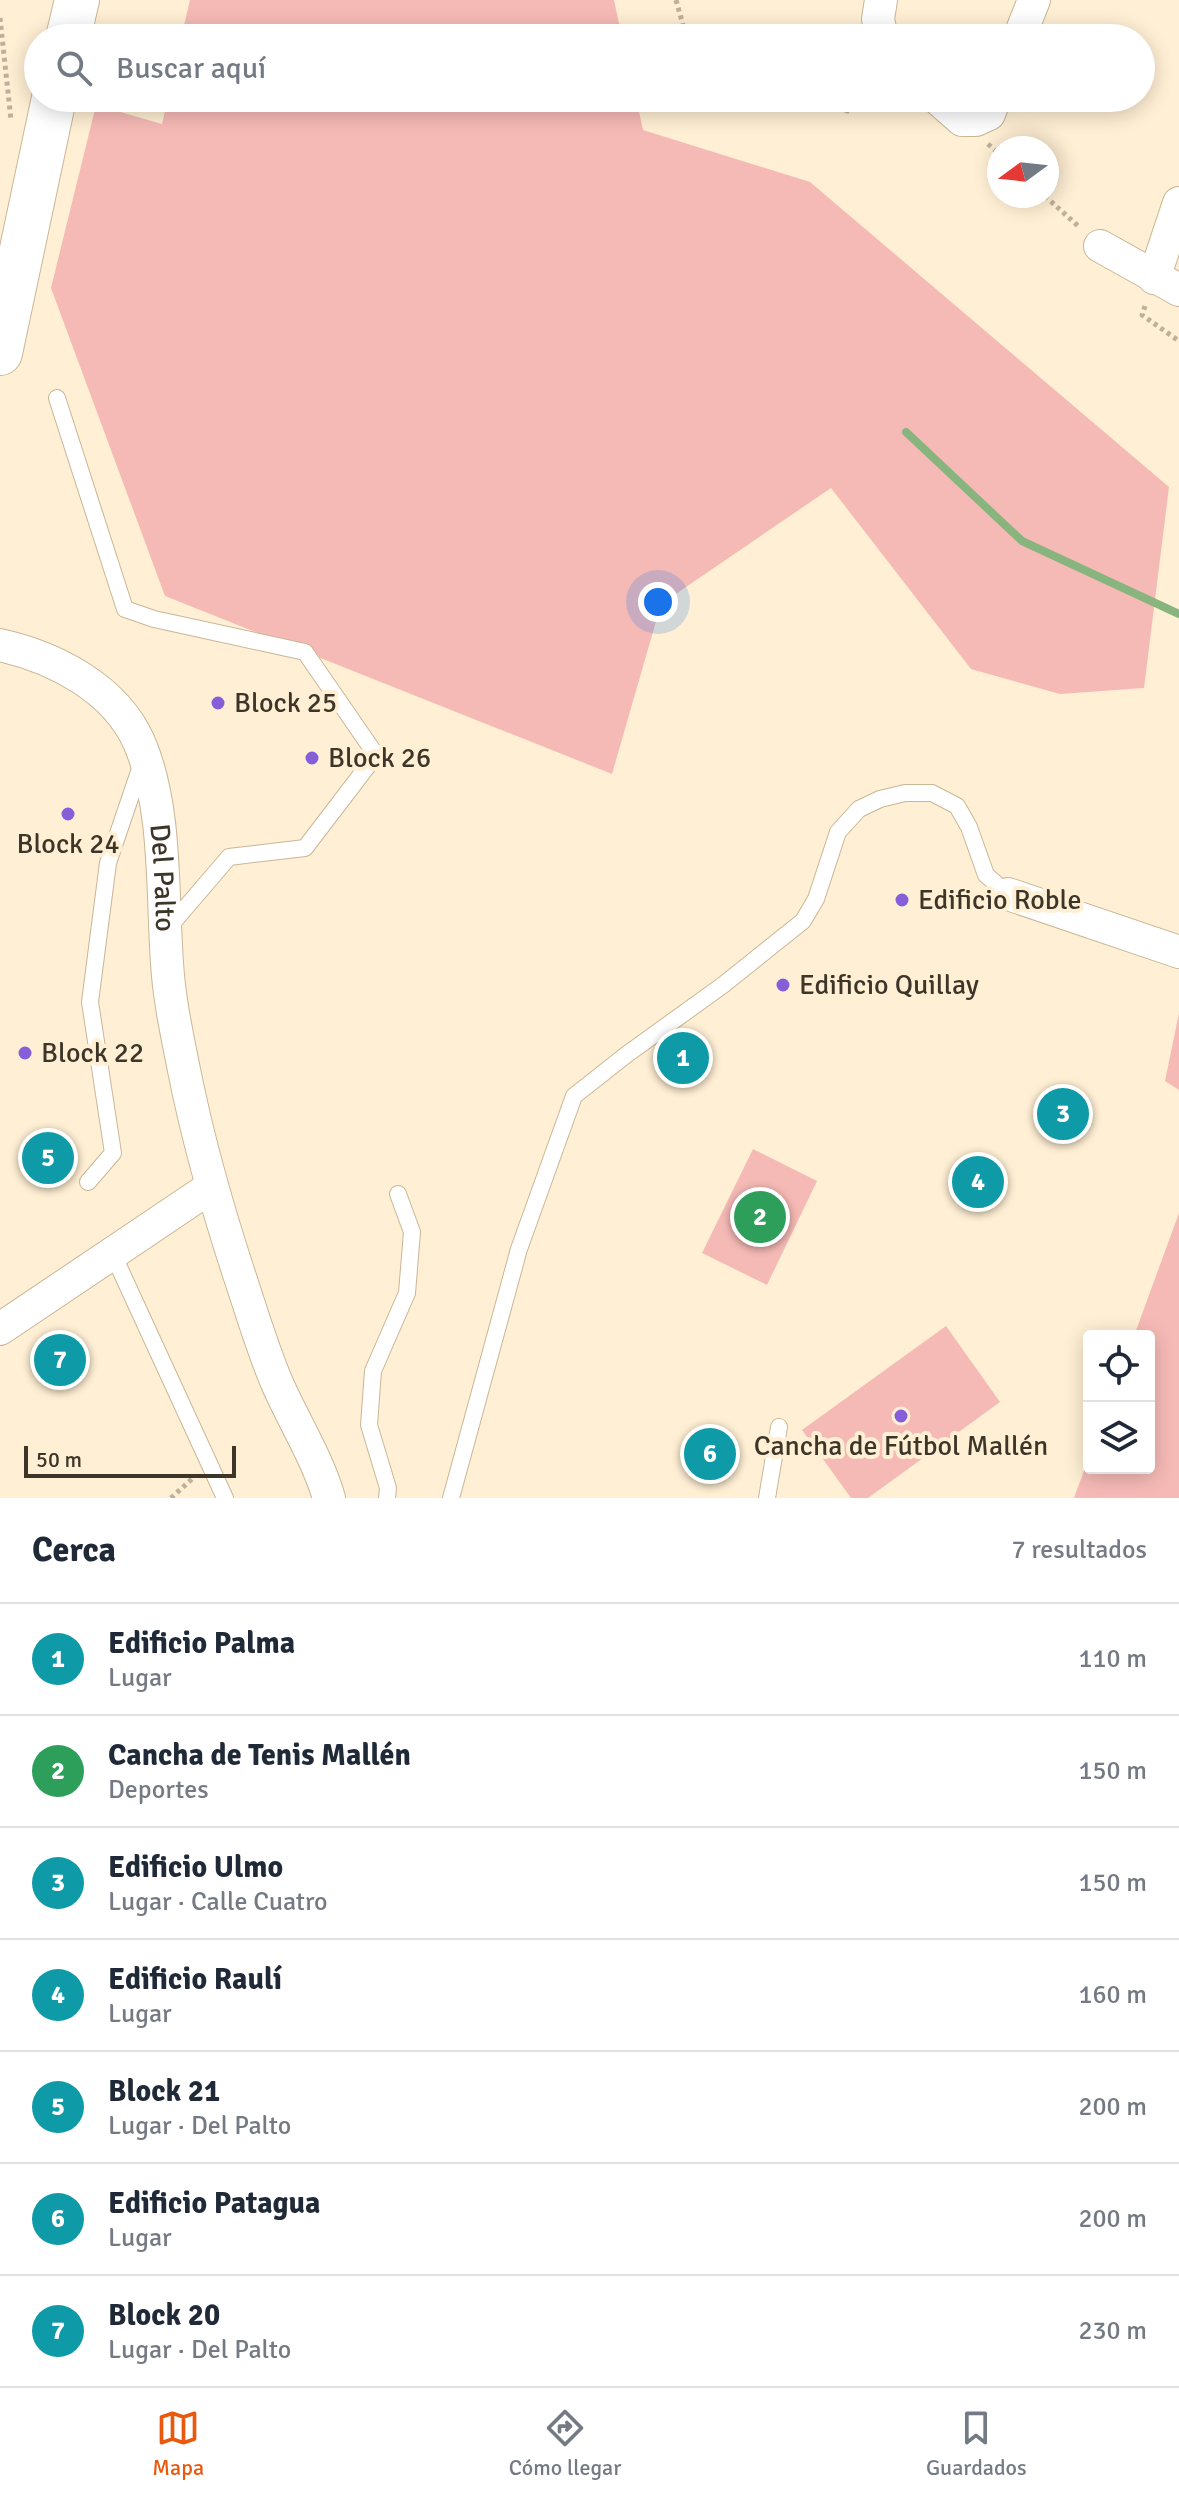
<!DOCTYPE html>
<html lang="es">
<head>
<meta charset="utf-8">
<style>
	body { margin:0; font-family:Signika,sans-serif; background:#f6f6f7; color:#1f2937 }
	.controls { position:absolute; right:24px; bottom:24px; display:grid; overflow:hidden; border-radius:8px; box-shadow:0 4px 20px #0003 }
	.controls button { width:72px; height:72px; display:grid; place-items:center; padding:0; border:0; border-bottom:2px solid #e0e1e3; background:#fff; color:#1f2937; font:40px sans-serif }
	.compass { position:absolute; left:987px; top:136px; width:72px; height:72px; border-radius:50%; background:#fff; box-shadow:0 4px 20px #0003; rotate:255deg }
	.scale { position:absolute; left:24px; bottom:20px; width:212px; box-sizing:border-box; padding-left:8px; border:4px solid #3d3528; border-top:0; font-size:22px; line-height:28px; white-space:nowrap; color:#3d3528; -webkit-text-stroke:6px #ffefd4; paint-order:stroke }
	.you { position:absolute; left:658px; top:602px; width:28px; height:28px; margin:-20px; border:6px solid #fff; border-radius:50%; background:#1a73e8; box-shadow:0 0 0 12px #1a73e833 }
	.badge { display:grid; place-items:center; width:52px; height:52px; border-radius:50%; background:#ea580c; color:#fff; font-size:26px; font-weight:700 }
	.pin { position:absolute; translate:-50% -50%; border:4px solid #fff; box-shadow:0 2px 8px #0006 }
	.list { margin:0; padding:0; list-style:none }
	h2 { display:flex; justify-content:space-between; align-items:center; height:104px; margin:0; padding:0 32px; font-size:34px }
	h2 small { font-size:26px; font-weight:400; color:#747a83 }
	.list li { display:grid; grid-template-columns:52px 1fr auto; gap:24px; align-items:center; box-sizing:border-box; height:112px; padding:0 32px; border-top:2px solid #e0e1e3 }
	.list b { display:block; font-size:30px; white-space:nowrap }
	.list p { margin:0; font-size:26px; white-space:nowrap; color:#747a83 }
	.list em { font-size:26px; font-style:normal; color:#747a83 }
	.icon { flex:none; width:44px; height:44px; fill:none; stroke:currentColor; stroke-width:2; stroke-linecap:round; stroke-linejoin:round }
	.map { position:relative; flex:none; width:1179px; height:1498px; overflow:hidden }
	.search { position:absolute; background:#fff; box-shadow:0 4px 20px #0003; left:24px; right:24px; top:24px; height:88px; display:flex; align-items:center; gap:20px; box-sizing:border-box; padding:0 28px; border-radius:44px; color:#747a83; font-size:30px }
	.sheet { height:888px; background:#fff }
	nav { display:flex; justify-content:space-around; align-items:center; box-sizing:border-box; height:112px; border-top:2px solid #e0e1e3; background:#fff; font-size:22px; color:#747a83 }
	nav a { display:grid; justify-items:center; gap:4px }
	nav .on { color:#ea580c }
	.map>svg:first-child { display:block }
	.green { fill:#f6bab6 }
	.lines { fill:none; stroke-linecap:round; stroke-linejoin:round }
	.stream { stroke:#88b47e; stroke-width:8 }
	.lane-casing { stroke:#c9b695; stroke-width:18 }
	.street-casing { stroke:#c9b695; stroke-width:34 }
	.secondary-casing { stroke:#c9b695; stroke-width:46 }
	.path { stroke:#beb19b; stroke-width:5; stroke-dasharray:4 4; stroke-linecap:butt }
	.lane { stroke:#fff; stroke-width:16 }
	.street { stroke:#fff; stroke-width:32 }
	.secondary { stroke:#fff; stroke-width:44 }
	.poi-dot { fill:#865ed9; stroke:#ffefd4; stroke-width:3 }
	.labels { text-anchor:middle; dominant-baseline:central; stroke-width:8; stroke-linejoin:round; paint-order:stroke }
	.poi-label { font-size:28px; fill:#3d3528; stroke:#ffefd4; text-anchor:start }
	.street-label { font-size:28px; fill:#3d3528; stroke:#ffefd4 }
</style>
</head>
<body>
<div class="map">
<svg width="1179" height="1498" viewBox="0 0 1179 1498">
	<rect width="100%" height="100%" fill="#ffefd4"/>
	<path class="green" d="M190,0H614L622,38H181Z
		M168,98H636L643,130L810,182L1169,487L1144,688L1060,694L971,669L831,488L661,604L612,774L165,596L51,288L96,105L162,124Z
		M1179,1013V1090L1165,1081Z
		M753,1149L817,1181L767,1285L702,1253Z
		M1179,1213V1498H1074L1089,1457V1468H1149V1336H1134Z
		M946,1326L1000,1402L868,1498H851L802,1430Z"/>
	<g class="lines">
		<path class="stream" d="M906,432L1022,541L1179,614"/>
		<defs>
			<path id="lane" d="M57,398L125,609L154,619L305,652L376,755L305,848L229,857L169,927
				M88,1182L113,1153L90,1002L108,863L142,763
				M112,1252L225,1498
				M387,1498L388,1488L369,1425L373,1371L407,1293L412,1232L398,1194
				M451,1498L519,1249L574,1096L626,1055L723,985L803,921L816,899L838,832L859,809L880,799L905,793H932L957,806L969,827L986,875L1008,894
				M767,1498L779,1427"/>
			<g id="street">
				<path d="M881,0L878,19L882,38"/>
				<path d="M1019,38L1034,0"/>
				<path d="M937,98L962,120H976L989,114L995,98"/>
				<path d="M1100,246L1179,290"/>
				<path d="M1154,278L1179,203"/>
				<path id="s1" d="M0,645C54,657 115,688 139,742C167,806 162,893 167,963C169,998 177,1035 184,1070C198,1140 217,1207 239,1274C251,1310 262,1348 277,1383C294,1422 317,1457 329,1498"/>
				<path d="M1008,894L1179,952"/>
				<path d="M0,1329L211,1187"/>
			</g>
			<path id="secondary" d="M68,38L77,0
				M0,353L54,98"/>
		</defs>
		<use href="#lane" class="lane-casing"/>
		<use href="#street" class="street-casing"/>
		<use href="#secondary" class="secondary-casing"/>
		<path class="path" d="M676,0L683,25
			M0,18L11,120
			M846,113L853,98
			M988,144L999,154
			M1045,196L1078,226
			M1145,306L1142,315L1179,341
			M171,1498L192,1479"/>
		<use href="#lane" class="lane"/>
		<use href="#street" class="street"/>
		<use href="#secondary" class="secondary"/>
	</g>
	<g class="poi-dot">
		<circle cx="218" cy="703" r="8"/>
		<circle cx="312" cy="758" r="8"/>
		<circle cx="68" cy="814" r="8"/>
		<circle cx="902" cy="900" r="8"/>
		<circle cx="783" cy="985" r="8"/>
		<circle cx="25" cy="1053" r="8"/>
		<circle cx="901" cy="1416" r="8"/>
	</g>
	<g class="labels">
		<g class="poi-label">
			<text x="234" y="703">Block 25</text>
			<text x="328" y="758">Block 26</text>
			<text x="68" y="844" text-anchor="middle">Block 24</text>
			<text x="918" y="900">Edificio Roble</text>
			<text x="799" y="985">Edificio Quillay</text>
			<text x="41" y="1053">Block 22</text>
			<text x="901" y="1446" text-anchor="middle">Cancha de Fútbol Mallén</text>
		</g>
		<g class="street-label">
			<text stroke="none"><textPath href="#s1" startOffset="314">Del Palto</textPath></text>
		</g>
	</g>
</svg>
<div class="controls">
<button><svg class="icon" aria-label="locate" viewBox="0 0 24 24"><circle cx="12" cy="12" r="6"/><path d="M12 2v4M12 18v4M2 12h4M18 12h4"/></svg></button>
<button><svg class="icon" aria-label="layers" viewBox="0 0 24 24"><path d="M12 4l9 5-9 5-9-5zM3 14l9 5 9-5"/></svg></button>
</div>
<svg class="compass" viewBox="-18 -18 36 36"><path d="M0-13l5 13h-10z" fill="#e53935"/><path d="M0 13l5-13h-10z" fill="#747a83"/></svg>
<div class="scale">50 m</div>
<div class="you"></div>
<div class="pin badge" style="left:683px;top:1058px;background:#0f9aa8">1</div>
<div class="pin badge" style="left:760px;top:1217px;background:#2e9e5b">2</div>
<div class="pin badge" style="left:1063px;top:1114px;background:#0f9aa8">3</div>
<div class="pin badge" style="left:978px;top:1182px;background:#0f9aa8">4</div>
<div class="pin badge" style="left:48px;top:1158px;background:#0f9aa8">5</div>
<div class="pin badge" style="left:710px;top:1454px;background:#0f9aa8">6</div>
<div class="pin badge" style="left:60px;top:1360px;background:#0f9aa8">7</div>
<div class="search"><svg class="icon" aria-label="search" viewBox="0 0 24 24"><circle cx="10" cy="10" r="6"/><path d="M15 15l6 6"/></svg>Buscar aquí</div>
</div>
<section class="sheet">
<h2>Cerca<small>7 resultados</small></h2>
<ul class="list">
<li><span class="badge" style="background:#0f9aa8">1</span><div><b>Edificio Palma</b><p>Lugar</p></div><em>110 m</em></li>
<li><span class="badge" style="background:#2e9e5b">2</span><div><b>Cancha de Tenis Mallén</b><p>Deportes</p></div><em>150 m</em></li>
<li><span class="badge" style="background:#0f9aa8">3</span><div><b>Edificio Ulmo</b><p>Lugar · Calle Cuatro</p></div><em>150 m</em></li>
<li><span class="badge" style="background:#0f9aa8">4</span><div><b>Edificio Raulí</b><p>Lugar</p></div><em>160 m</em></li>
<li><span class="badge" style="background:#0f9aa8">5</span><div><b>Block 21</b><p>Lugar · Del Palto</p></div><em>200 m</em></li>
<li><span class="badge" style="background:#0f9aa8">6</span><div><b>Edificio Patagua</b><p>Lugar</p></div><em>200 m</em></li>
<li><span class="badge" style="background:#0f9aa8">7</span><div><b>Block 20</b><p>Lugar · Del Palto</p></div><em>230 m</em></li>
</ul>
</section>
<nav>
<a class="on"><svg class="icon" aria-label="map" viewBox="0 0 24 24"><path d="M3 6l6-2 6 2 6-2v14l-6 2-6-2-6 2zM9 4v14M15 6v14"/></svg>Mapa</a>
<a><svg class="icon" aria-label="directions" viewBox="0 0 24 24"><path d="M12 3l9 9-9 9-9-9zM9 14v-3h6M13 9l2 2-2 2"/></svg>Cómo llegar</a>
<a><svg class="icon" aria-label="saved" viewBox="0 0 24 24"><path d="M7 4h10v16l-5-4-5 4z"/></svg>Guardados</a>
</nav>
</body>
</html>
